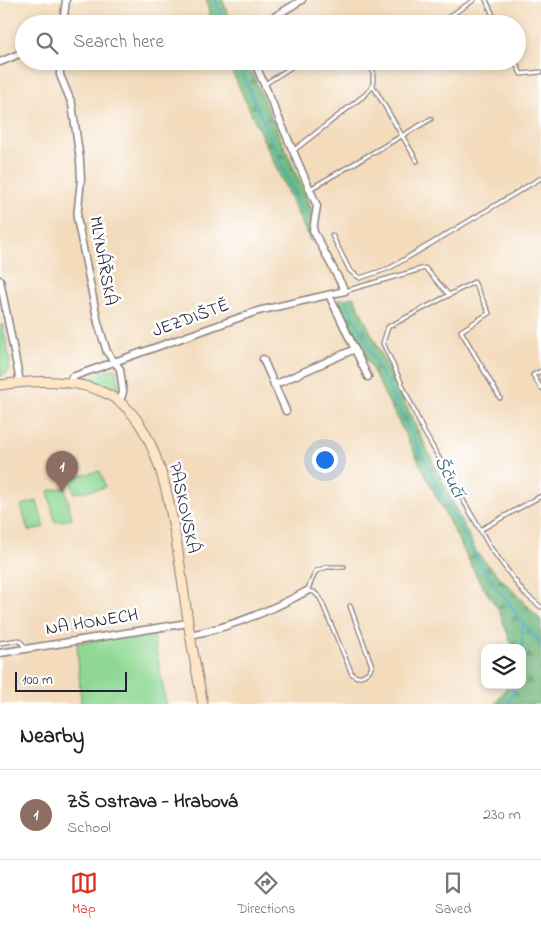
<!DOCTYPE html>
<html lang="en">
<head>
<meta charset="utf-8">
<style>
	body { margin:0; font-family:"Indie Flower",sans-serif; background:#f2f2f2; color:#222 }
	.controls { position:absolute; right:15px; bottom:15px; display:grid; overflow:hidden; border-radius:10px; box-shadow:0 2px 8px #0003 }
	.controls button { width:45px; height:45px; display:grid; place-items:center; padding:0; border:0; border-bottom:1px solid #e0e0e0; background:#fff; color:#222; font:25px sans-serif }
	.scale { position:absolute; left:15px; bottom:12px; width:112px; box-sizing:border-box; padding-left:5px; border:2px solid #22223b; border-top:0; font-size:14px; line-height:18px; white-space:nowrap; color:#22223b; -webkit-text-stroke:4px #fff; paint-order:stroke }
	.you { position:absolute; left:324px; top:459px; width:18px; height:18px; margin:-12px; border:4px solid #fff; border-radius:50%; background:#1a73e8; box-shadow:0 0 0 8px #1a73e833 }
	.badge { display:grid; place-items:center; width:32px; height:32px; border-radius:50%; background:#d93025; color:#fff; font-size:16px; font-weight:700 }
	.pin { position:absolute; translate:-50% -41px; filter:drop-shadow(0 1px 2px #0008) }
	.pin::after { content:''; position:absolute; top:26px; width:18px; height:15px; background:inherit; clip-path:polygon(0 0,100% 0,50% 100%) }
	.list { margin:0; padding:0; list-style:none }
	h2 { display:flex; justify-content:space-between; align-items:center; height:65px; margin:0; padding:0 20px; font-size:21px }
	h2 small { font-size:16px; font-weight:400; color:#767676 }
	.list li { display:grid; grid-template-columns:32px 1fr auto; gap:15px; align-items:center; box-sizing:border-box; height:90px; padding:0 20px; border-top:1px solid #e0e0e0 }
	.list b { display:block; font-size:19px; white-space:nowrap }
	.list p { margin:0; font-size:16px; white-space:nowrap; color:#767676 }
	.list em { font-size:16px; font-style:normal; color:#767676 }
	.icon { flex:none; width:28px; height:28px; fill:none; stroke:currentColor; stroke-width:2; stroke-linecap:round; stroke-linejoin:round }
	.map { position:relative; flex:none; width:541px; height:704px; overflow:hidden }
	.search { position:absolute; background:#fff; box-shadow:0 2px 8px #0003; left:15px; right:15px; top:15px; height:55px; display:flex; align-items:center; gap:12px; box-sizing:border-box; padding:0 18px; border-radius:28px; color:#767676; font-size:19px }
	.sheet { height:155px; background:#fff }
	nav { display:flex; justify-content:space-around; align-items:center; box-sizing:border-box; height:70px; border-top:1px solid #e0e0e0; background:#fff; font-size:14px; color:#767676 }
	nav a { display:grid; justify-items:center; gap:2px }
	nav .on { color:#d93025 }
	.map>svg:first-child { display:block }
	.green { fill:#8fd893; stroke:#587d67 }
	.forest { fill:url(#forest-firs); stroke:#4a6d5c }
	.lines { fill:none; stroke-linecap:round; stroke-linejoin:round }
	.stream { stroke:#39aab5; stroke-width:2.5 }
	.lane-casing { stroke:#8a7e7c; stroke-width:5.5 }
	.street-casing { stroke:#8a7e7c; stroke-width:9 }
	.secondary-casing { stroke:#8a7e7c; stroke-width:11 }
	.lane { stroke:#fff; stroke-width:3 }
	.street { stroke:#fff; stroke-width:6 }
	.secondary { stroke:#fde5c5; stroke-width:9 }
	.labels { text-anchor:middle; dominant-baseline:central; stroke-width:5; stroke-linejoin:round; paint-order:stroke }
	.street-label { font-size:18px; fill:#22223b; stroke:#fff }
	.water-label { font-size:19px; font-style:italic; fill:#2c5f72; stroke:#fff }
</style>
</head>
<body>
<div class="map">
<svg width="541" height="704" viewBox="0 0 541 704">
	<defs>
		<pattern id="forest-firs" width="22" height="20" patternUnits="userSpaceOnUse" patternTransform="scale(1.25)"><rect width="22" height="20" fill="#73b87d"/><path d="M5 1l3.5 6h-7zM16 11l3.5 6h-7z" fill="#5e9568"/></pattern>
	</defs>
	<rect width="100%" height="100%" fill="#fff"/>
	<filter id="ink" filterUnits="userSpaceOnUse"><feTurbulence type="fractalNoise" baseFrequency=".02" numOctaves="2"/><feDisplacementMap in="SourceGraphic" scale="10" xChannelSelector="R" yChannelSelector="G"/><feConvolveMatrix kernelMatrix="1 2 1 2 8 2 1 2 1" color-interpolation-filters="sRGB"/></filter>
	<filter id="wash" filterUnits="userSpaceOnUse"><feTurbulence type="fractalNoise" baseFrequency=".0096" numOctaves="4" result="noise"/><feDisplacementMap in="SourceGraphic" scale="20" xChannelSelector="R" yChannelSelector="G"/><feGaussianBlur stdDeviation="1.12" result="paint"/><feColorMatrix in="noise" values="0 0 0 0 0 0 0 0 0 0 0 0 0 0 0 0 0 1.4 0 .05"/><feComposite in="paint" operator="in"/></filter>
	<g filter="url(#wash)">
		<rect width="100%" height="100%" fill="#f3dbbc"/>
		<path class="green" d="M0,325H3L10,362L7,372L0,377Z
			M116,368L119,388L117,393L81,379Z
			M100,471L105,486L104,488L74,493L71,480L73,477Z
			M65,487L72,519L55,522L48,491Z
			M37,501L44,527L28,531L21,505Z
			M153,633L166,704H81L77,643Z"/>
		<path class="forest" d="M206,0H223L231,24H212Z
			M227,61H247L311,208L312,241H310Z
			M354,297L477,553L541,620V704H495L508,685H522V648H513L498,609L479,581L337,300Z"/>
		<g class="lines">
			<path class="stream" d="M216,0L224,24
				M237,61L302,212
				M346,301L434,480L483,569L522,621V662
				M523,622L541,644
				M508,704L516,685"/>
		</g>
	</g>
	<g filter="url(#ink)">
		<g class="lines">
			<defs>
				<path id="lane" d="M486,0L497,24
					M438,24L474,0
					M515,61L521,74L541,72
					M265,84L301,61
					M373,86L417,161
					M293,151L366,94L373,86V68L382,61
					M310,189L431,119
					M332,235L350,271L360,278L390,268L541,178
					M345,291L425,268L449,295
					M541,371L533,375L541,388
					M500,398L461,331L489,313L474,282L388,327L383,343L423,430L490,547L524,593L541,607
					M480,530L541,496
					M344,567H327L316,571L307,591L314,592L320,598L352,674L357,677C365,676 369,673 372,666L350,606
					M0,643L19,640L27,649"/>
				<path id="street" d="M63,24L66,0
					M262,24L302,0
					M60,61V75L72,104L80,160L81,179L77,218L98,323L107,352L120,369L123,392L120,402
					M0,62L24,52
					M0,280L20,382
					M329,295L368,377
					M263,359L286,411
					M68,384L72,377L258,311L345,291L313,230L317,206L254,61
					M274,385L355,349
					M190,635C231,627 270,611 307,591
					M0,653L188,623"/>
				<path id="secondary" d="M0,385C38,379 90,378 121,403C169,440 178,557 187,614C191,644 197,674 203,704"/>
			</defs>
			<use href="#lane" class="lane-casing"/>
			<use href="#street" class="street-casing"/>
			<use href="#secondary" class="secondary-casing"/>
			<use href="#lane" class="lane"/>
			<use href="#street" class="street"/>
			<use href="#secondary" class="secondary"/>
		</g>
	</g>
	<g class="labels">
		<g class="street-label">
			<text transform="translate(102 261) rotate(80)">MLYNÁŘSKÁ</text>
			<text transform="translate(191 319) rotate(-20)">JEZDIŠTĚ</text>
			<text transform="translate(183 508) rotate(78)">PASKOVSKÁ</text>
			<text transform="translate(92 623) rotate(-9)">NA HONECH</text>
		</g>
		<g class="water-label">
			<text transform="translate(449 477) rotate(62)">Ščučí</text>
		</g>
	</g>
</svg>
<div class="controls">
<button><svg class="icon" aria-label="layers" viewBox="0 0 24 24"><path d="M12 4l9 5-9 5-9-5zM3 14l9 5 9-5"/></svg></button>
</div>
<div class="scale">100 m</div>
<div class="you"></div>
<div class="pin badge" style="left:62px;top:492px;background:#8d6e63">1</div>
<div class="search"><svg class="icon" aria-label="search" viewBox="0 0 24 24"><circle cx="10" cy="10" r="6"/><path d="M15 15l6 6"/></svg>Search here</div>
</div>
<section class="sheet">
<h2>Nearby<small></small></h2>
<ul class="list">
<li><span class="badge" style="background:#8d6e63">1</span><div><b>ZŠ Ostrava - Hrabová</b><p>School</p></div><em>230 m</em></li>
</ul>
</section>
<nav>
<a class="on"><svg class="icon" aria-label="map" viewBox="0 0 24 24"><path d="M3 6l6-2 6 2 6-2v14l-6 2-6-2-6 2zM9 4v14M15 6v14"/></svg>Map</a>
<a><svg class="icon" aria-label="directions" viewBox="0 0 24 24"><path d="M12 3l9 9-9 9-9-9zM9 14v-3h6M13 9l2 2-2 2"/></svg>Directions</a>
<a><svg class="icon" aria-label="saved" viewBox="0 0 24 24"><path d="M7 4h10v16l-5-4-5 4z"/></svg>Saved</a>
</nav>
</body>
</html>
